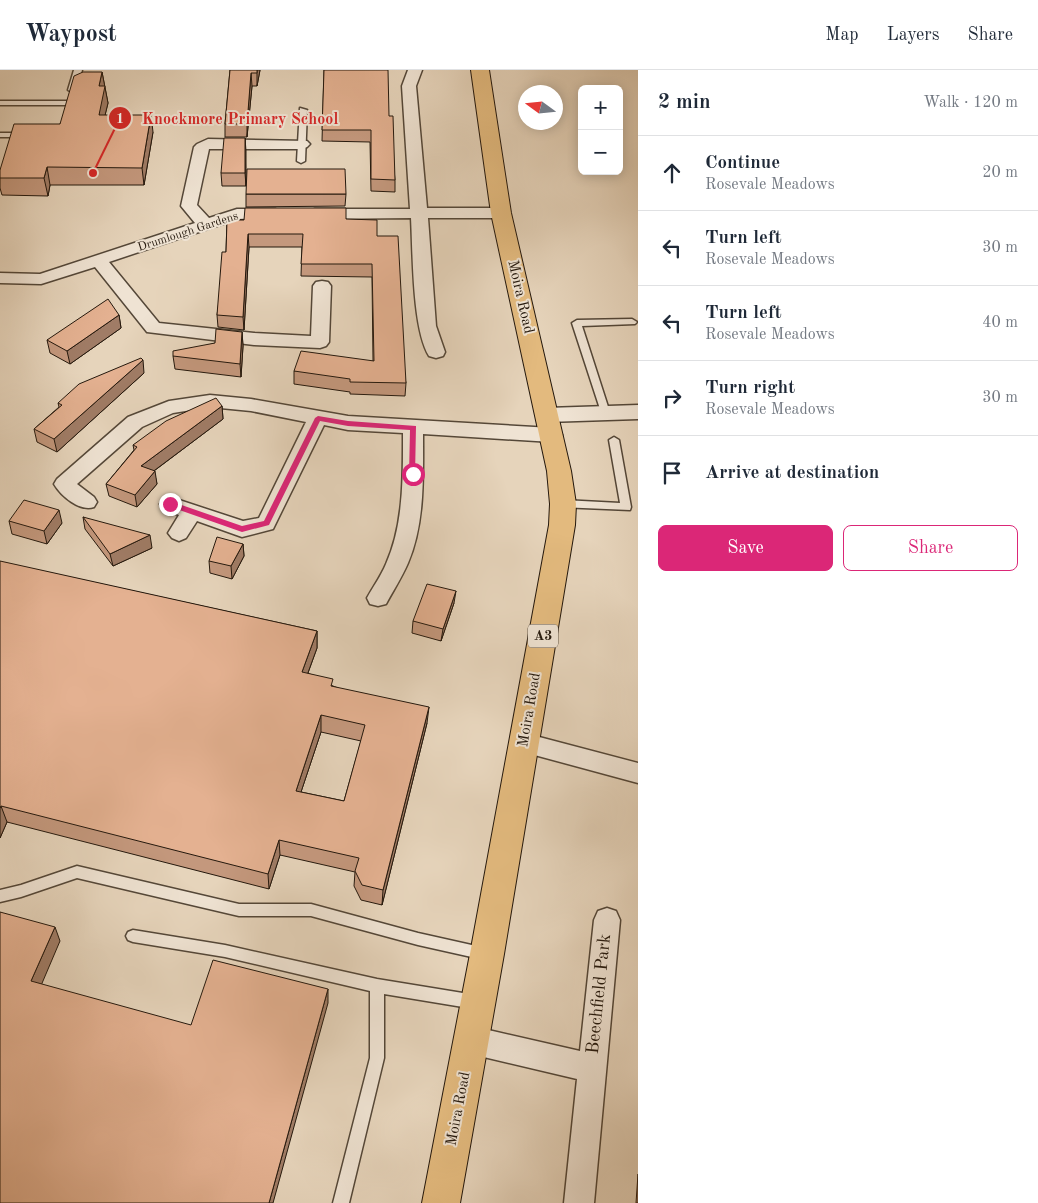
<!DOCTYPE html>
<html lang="en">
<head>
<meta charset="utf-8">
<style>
	body { margin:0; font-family:"Old Standard TT",serif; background:#f2f2f3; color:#1f2937 }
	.controls { position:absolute; right:15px; top:15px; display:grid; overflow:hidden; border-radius:8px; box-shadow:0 2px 12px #0003 }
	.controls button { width:45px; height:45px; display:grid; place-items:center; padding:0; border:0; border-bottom:1px solid #e0e1e3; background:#fff; color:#1f2937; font:25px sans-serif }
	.compass { position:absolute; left:518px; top:15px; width:45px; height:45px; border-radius:50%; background:#fff; box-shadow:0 2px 12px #0003; rotate:285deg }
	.stop { position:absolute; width:15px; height:15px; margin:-11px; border:4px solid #db2777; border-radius:50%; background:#fff }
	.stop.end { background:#db2777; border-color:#fff; box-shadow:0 1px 5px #0008 }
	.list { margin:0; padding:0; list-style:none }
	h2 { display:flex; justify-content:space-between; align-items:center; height:65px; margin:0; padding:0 20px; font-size:21px }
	h2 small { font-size:16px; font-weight:400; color:#747a83 }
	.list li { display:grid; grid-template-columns:32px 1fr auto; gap:15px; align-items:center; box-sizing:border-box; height:75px; padding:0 20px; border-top:1px solid #e0e1e3 }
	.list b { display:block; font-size:19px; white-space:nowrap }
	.list p { margin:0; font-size:16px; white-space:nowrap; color:#747a83 }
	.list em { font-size:16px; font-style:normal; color:#747a83 }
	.actions { display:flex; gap:10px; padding:15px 20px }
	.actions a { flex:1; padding:11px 0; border:1px solid #db2777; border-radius:8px; text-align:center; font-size:18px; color:#db2777 }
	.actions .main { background:#db2777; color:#fff }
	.icon { flex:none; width:28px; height:28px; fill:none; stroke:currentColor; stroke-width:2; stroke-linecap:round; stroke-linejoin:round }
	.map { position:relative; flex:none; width:638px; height:1133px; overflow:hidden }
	header { display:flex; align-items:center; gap:30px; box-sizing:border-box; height:70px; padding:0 25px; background:#fff; border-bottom:1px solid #e0e1e3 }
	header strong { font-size:24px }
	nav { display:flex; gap:28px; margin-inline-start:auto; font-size:18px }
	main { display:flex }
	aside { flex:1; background:#fff }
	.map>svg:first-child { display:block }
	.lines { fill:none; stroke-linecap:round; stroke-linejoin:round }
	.lane-casing { stroke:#544738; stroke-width:3 }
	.street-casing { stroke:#544738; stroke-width:3 }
	.highway-casing { stroke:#24180d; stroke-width:2 }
	.lane { fill:#efe3d3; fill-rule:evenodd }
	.street { fill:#efe3d3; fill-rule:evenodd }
	.highway { fill:#e3ba7e; fill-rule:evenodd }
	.wall { fill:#c4987d; stroke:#24180d; fill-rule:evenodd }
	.shaded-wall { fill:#a07c66; stroke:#24180d }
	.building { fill:#e4b191; stroke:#24180d; fill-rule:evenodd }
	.route { fill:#db2777 }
	.labels { text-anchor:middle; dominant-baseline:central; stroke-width:4; stroke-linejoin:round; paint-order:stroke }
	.far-street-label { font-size:12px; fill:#24180d; stroke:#efe3d3 }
	.shield { fill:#efe3d3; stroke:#615548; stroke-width:1 }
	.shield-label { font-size:14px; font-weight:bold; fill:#24180d }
	.street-label { font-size:15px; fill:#24180d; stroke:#efe3d3 }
	.near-street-label { font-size:18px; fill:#24180d; stroke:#efe3d3 }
	.leader { fill:none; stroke:#d62828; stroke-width:2 }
	.callout-dot { fill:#d62828; stroke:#efe3d3; stroke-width:2 }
	.mark-label { font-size:15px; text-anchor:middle; font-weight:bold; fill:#fff }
	.callout-label { font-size:16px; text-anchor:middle; font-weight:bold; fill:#d62828; stroke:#efe3d3; stroke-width:4; stroke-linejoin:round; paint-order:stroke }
</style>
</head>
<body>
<header>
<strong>Waypost</strong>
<nav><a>Map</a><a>Layers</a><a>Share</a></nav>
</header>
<main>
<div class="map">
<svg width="638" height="1133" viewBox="0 0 638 1133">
	<rect width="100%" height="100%" fill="#e6d4bb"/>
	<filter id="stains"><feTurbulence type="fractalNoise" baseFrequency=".004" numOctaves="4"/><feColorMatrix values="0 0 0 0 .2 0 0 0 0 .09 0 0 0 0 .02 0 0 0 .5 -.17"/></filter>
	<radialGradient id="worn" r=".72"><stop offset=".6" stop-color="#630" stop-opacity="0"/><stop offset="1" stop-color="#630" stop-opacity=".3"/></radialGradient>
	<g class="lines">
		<defs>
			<path id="lane" d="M74,0H82L76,20L72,22L68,20Z
				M0,31H68L72,33L68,35H0Z
				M300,38L307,40L305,91L301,93L297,91Z
				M0,63H25L29,65L25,67H0Z
				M632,249L637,252L635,254L582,256L610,343L605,346L602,345L572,253L577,250Z
				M614,367L619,370L631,437L630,440L559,437L558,434L563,430L620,433L609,370Z
				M77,796L239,834H311L418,863L485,878L490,879L492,884L490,889L485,890L418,875L311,846H239L77,808L21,827L0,832V820L21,815Z
				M133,860L225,875L377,909L475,925L480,927L482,932L480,937L475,939L384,924V988L349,1133H333L370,988V921L225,887L133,872L128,870L126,866L128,862Z"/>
			<path id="street" d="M408,0H422L416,16L427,138H501L507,140L509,143L507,146L501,148H428L436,256L445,282L443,286L436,288L429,286C412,258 413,183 411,148L315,149L309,147L307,144L309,141L315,139H410L402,16Z
				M208,69L307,71L310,74L307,77L302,79H209L197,135L209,148L237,139H275L281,141L283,144L281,147L238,149L109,192L159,253L254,263L311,266L313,216L316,212L322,211L328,212L331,216L329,272L326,276L320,278L254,275L147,262L95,197L41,214L0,213V203L40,204L195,153L181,136L194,77L197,74Z
				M210,325L251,329L348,346L552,358L559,360L562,365L559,370L552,372L423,364C423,407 425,453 408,493C402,507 393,521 386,534L378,536L370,534L367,528C373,517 381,506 386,494C404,454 403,406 403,363L348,360L324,355L273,459L242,467L197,451L186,468L179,471L172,468L168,463L179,445L163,439L160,434L163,429L170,427L243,451L259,448L306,352L251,341L210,337L173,343L142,357L77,414L94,427L97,432L94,437C80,442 61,426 54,414L57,409L128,347L169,331Z
				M638,335V349L547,352L540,350L537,345L540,340L547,338Z
				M524,663L638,693V713L516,680L512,673L516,666Z
				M607,838L616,841L620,850L594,1133H564L577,1009L471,984L461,980L457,970L461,960L471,956L580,981L594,850L598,841Z"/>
			<path id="highway" d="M471,0H489L511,143L571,401L576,434L575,455L504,884L460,1133H422L470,884L549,455L550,434L547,401L491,143Z"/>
		</defs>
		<use href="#lane" class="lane-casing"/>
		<use href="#street" class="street-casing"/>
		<use href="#highway" class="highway-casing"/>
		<use href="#lane" class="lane"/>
		<use href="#street" class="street"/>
		<use href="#highway" class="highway"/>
	</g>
	<path class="wall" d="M230,0H260L257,16H252L247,67H225V54Z
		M324,0L389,46L395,110V122L371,121L370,72L322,71Z
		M102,2L108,33L105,45L153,62L144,115H50L48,126L2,125L0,118V100L60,54Z
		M245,68L246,116H222L221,103Z
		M246,124H346L345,136L246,137Z
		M346,149L377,166L406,313L405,326L350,324V322L294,314V301L373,291L372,207L301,206L302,177H249L244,260L218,257L217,245L226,182L227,150Z
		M119,245L121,258L70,294L50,283L47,270Z
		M242,262L243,276L241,307L175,299L173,286L215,273Z
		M144,303L57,382L37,372L34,359L59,337L58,333Z
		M222,336L223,349L154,401L157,414L137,437L109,426L106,414L134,380L133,375Z
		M83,447L152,478L113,496L85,459Z
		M9,451L62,453L47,474L12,464Z
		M243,474L244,486L232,509L210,503L209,491Z
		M0,492L317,561V578L308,603L333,616L427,653L382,835L361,830L354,816L355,802L280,785L269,819L7,752L0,768ZM321,662L361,671L344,731L301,722Z
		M454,533L441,571L412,563L413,551Z
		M638,1104V1133H636Z"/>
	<path class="shaded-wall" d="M257,0H260L257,16Z
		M102,2L108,33L101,62L99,45V16Z
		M251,3L252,16L247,67V54Z
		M151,45L153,62L144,115L142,98Z
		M245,68L246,81V116L245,103Z
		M47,97L50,115L48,126L44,108Z
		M248,164L249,177L244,260L243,247Z
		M119,245L121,258L70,294L67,281Z
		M242,262L243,276L241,307L240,294Z
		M143,290L144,303L57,382L54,369Z
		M222,336L223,349L143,409L141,396Z
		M155,401L157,414L137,437L135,425Z
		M59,440L62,453L47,474L44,461Z
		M150,465L152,478L113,496L110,484Z
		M243,474L244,486L232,509L231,496Z
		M456,521L454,533L441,571L443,559Z
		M317,561V578L302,619V602Z
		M429,637L427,653L382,835L383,820Z
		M321,645V662L296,737V721Z
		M1,736L7,752L0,768V738Z
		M279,770L280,785L269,819L268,804Z
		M55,857L60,871L37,925L31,911Z
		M328,919V933L273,1133H269Z"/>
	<path class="building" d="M230,0H257V3H251L247,54H225Z
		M324,0H388L389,46H393L395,110L371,109V60H322Z
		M83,2H102L99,16H105L99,45H151L142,98L47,97L44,108H0V100L14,54H60L74,6Z
		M224,68H245V103H221Z
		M247,99H345L346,124H246Z
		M245,138H346V149L377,150V166H398L406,313L350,312V309L294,301L301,281L374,291L372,194H301L303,164H248L243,247L217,245L222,182H226L227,150H244Z
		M108,229L119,245L67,281L47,270Z
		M216,259L242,262L240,294L173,286V281L215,273Z
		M141,288L143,290L54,369L34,359L62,335L58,333L79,314Z
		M216,328L222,336L141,396L155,401L135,425L106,414L137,377L133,375L166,351Z
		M24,430L59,440L44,461L9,451Z
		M83,447L150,465L110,484Z
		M217,467L243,474L231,496L209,491Z
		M0,491L317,561L302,602L333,609L331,616L429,637L383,820L362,815L355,801L359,788L279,770L268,804L1,736L0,738ZM321,645L365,655L344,731L296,721Z
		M427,514L456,521L443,559L413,551Z
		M0,842L55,857L31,911L191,955L213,890L328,919L269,1133H0Z"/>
	<path class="route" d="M318,346L348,351L416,356L415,406L409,404L410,360L348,356L320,351L269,455L242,462L168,436V432L170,431L242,456L264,451L315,348Z"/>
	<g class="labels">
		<g class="far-street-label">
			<text transform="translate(188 162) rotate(-18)">Drumlough Gardens</text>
		</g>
		<rect class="shield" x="528" y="554.5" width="30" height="23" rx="4"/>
		<g class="shield-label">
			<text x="543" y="566">A3</text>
		</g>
		<g class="street-label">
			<text transform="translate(520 227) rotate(77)">Moira Road</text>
			<text transform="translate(530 640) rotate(-80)">Moira Road</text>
			<text transform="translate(459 1039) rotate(-79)">Moira Road</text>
		</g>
		<g class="near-street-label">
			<text transform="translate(599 924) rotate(-84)">Beechfield Park</text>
		</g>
	</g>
	<path class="leader" d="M93 103L120 48"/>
	<g class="callout-dot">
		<circle cx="93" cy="103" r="5"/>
		<circle cx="120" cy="48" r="12"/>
	</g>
	<g class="mark-label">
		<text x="120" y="53">1</text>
	</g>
	<g class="callout-label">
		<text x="240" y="54">Knockmore Primary School</text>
	</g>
	<rect width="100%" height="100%" filter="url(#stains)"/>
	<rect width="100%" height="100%" fill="url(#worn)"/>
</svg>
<div class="controls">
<button>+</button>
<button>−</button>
</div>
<svg class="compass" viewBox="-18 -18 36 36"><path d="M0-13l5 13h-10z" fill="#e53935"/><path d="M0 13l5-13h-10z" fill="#747a83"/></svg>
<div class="stop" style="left:413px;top:404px"></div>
<div class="stop end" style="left:170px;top:434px"></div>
</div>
<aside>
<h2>2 min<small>Walk · 120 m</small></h2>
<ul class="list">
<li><svg class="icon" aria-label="ahead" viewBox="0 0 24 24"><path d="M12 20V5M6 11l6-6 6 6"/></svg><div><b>Continue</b><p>Rosevale Meadows</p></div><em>20 m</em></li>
<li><svg class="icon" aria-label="left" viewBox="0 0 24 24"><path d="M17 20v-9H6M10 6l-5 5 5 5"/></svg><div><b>Turn left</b><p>Rosevale Meadows</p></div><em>30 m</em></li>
<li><svg class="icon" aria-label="left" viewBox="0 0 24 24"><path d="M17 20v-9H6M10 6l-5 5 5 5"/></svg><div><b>Turn left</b><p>Rosevale Meadows</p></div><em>40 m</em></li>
<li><svg class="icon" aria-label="right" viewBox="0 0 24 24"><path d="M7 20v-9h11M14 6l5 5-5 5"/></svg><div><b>Turn right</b><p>Rosevale Meadows</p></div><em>30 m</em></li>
<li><svg class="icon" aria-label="arrive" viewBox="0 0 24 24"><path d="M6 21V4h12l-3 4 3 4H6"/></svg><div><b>Arrive at destination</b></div></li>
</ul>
<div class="actions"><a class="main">Save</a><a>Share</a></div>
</aside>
</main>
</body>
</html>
